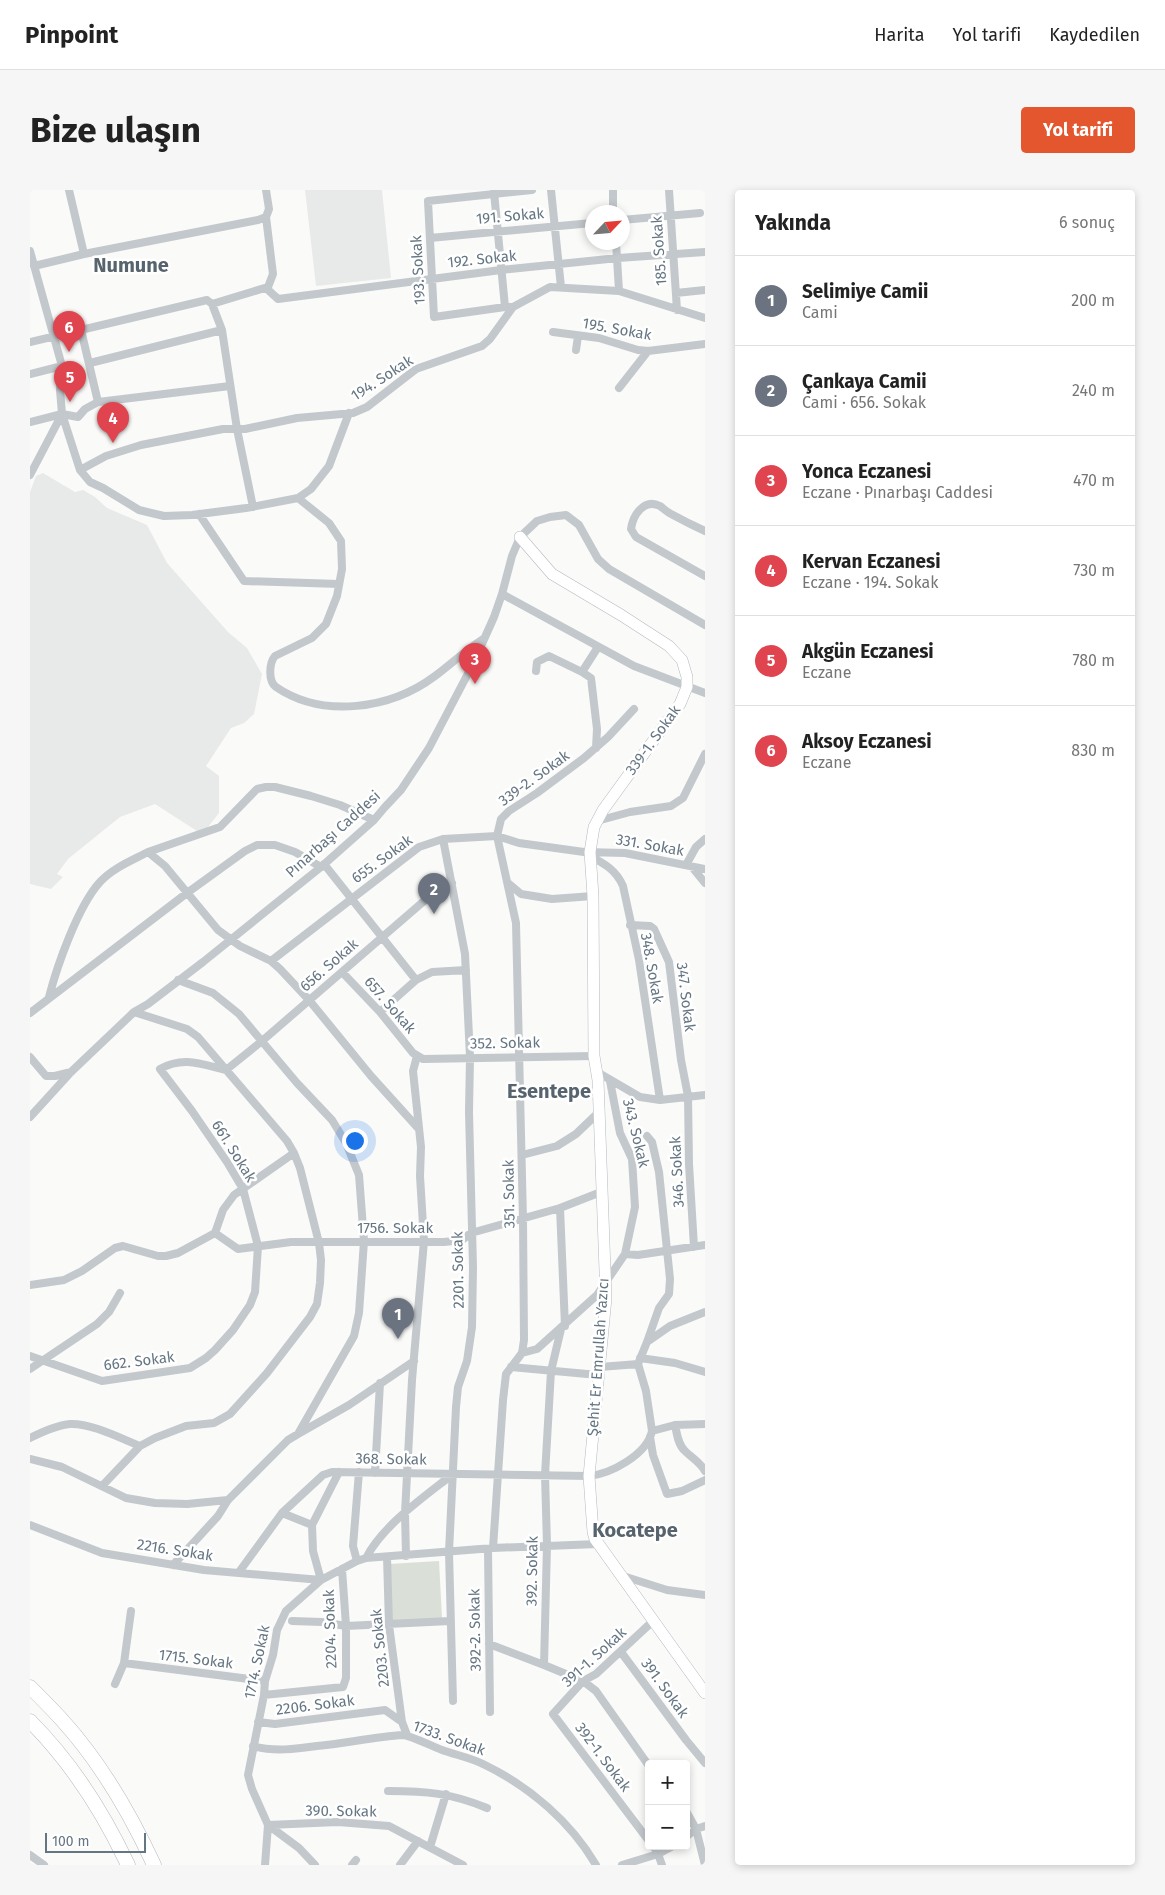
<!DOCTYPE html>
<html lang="tr">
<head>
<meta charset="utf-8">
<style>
	body { margin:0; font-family:"Fira Sans",sans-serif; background:#f6f6f6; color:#222 }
	.controls { position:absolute; right:15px; bottom:15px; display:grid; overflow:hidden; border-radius:5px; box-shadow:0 2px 8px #0003 }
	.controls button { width:45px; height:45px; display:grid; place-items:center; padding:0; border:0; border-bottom:1px solid #e0e0e0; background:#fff; color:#222; font:25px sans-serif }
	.compass { position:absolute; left:555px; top:15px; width:45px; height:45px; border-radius:50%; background:#fff; box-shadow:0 2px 8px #0003; rotate:64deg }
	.scale { position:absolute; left:15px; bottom:12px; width:101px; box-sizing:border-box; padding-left:5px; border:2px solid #657683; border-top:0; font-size:14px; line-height:18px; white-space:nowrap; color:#657683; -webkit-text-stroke:4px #fff; paint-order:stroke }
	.you { position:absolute; left:324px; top:950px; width:18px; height:18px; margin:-12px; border:4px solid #fff; border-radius:50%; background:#1a73e8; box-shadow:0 0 0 8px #1a73e833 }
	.badge { display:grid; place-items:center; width:32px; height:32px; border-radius:50%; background:#e4572e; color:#fff; font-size:16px; font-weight:700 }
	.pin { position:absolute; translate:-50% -41px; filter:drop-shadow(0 1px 2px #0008) }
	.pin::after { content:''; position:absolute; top:26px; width:18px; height:15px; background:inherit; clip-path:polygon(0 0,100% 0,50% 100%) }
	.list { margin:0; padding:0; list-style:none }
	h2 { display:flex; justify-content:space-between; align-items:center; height:65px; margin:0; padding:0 20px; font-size:21px }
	h2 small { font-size:16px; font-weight:400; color:#767676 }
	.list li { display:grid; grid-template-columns:32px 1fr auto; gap:15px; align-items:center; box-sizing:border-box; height:90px; padding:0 20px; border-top:1px solid #e0e0e0 }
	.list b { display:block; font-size:19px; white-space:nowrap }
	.list p { margin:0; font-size:16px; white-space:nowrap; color:#767676 }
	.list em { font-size:16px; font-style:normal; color:#767676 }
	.map { position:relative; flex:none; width:675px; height:1675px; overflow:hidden; border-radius:5px }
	header { display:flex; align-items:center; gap:30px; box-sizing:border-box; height:70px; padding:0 25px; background:#fff; border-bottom:1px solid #e0e0e0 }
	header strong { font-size:24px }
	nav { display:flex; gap:28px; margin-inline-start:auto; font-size:18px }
	.intro { display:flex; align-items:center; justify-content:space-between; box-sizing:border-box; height:120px; padding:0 30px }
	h1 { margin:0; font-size:35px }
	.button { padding:12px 22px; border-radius:5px; background:#e4572e; color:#fff; font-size:18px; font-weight:700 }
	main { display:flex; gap:30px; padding:0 30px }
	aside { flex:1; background:#fff; border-radius:5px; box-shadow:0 2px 8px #0003 }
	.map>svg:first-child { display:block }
	.built { fill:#e8e9e9 }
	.green { fill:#dadfd7 }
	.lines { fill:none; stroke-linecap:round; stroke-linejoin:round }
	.secondary-casing { stroke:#b3babf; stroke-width:12 }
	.highway-casing { stroke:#b4b9bd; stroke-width:15 }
	.street { stroke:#c3c8cc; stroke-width:8 }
	.secondary { stroke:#fff; stroke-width:11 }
	.highway { stroke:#fff; stroke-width:14 }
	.labels { text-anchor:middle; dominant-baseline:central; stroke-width:5; stroke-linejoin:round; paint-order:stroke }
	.street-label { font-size:15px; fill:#657683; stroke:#fff }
	.district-label { font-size:20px; font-weight:bold; fill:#57646e; stroke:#fff }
</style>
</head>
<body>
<header>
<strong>Pinpoint</strong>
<nav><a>Harita</a><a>Yol tarifi</a><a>Kaydedilen</a></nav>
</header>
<div class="intro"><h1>Bize ulaşın</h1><a class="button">Yol tarifi</a></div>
<main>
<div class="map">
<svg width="675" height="1675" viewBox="0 0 675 1675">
	<rect width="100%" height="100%" fill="#fafaf8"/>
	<path class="built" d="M275,0H352L361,88L286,96Z
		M13,283L45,302L53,300L65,307L77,318L117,335L137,373L198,442L217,458L232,484L224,524L214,533L201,538L176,576L189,586V623L178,637L170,643L125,614L90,627L38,669L27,684L33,687L21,699L0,694V302L6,286Z"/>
	<path class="green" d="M409,1371L412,1428L362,1431L359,1374Z"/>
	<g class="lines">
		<defs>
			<path id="secondary" d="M490,347L522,384L591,425L639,456L652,470L657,487V497L650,514L573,620L564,637L560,662L563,706L564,866L568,890L576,1108L559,1286L563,1342L565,1349L675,1503"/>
			<path id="highway" d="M0,1497C11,1508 22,1519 32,1530C71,1573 100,1623 124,1675
				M0,1531C41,1572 73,1622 98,1675"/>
		</defs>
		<use href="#secondary" class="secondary-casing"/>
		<use href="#highway" class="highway-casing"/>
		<path class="street" d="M39,0L54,64
			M521,0L531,97
			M583,0V22
			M639,0L647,120
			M464,2L475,117
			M592,30L670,23
			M400,48L562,33
			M586,52L589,101
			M0,61L32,176L30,200L32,224L0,285
			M4,76L54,64L228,30L236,27L239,19L236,0
			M236,98L248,109L471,80L588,68L675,62
			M646,103L675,100
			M182,114L238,97L243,84L236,27
			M483,117H475L404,127L398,11L502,0
			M51,140L68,212
			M523,142L569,148L608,160L618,161L675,154
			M0,152L177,110L182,114L192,140L207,239L223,317
			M546,160L548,146
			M60,173L192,140
			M0,184L32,176
			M589,198L618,161
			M32,224L50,280L60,292L73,298L109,320L134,326L162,325L216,318L268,308L281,299L299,276L319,223
			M0,232L32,224L48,227L55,219L68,212L200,196
			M50,280L76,266L111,255L193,239H215L267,228L323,223L337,217L386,179L452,156L460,149L483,117L520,97L589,101L675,128
			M268,308L299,333L311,351L312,379L307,406L296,434L282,448L245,466C239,473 238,491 246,497C293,529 361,519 405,486C421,474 436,460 453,449
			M169,324L214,391L309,394
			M675,341C664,336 654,331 643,325C638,323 634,319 630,316C614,308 603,325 601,339L606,347L675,386
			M472,404L604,476L675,503
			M506,481L507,472L519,466L552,482L561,488L567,539L566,558
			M552,482L568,457
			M344,630L310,615L281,606L245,597H236L227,599L190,637L118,662L135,676L188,740L210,756L241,771L250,779L279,810L341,886L388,938
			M567,631L600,622L641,616L653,608L675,564
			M413,649L435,764L440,867L439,922L443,1077L442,1137L437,1171L428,1197L426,1217L419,1362L423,1511
			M560,666C575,674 586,680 593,696L609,770L630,910
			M294,674L386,790
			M656,675L666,657L675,649
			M662,677L675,693
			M478,693L491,704L522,709L563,706
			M600,735L620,736L624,739L639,772L651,870L658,906L659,974L664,1057
			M241,771L389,657L413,649L467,646L489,653L554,662L595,663L675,679
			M312,782L350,822L383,863L393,869L564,866
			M19,807C27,776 48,716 70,692C83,678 101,671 118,662
			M350,822L386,790L402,782L436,780
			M0,823L157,703L215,661L227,655H245L265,662L291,677
			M0,867L16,886H25L41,882
			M567,882L610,907L630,910L675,905
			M0,927L41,882L104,822L118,814L173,772L291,677L344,630L355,617L371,600L399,558L443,474L464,427L472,404L482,366L490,347L507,331L520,327L536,325L549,335L568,369L579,379L675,435
			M492,965L527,956L546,944L569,922
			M530,1018L535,1136
			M185,1043L208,1059L261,1052H414L432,1050L441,1043L530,1018L571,1002
			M595,1064L608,1065L675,1055
			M0,1095L34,1090L52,1081L85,1058L93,1056L128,1066H136L148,1063L185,1043L193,1020L204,1005L264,963
			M531,1139L521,1181L515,1285L517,1355L514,1475L553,1491L566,1501L619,1576
			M617,1152L629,1118L639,1104L640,1089L629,982L622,952L617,946
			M492,1163L507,1159L567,1105L595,1064L605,1017L602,969L590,943L580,891
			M0,1166L72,1191L160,1178L176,1168L185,1160L203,1140L220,1115L225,1102L228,1056L213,999L197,972L162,921L130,879C153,866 171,874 196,880L232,851L401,705L409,699L422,693
			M610,1168L645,1173L675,1182
			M481,1177L568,1185
			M570,1177L608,1174
			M0,1179L67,1134L79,1122L90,1103
			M645,1235C647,1244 648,1255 655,1261C662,1268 670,1272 675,1281
			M622,1241L645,1235L675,1234
			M268,1244L319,1215L384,1171
			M620,1247L623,1265L637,1304L652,1301L675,1290
			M0,1248C12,1242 27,1235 40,1234C61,1233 90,1248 110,1256
			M0,1269L32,1277L96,1308L125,1313L157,1314L198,1310
			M345,1283L350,1193
			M72,1296L110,1256L125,1248L156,1236L184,1233L200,1224L237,1183L280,1127L287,1114L290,1093L291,1070L289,1053L270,978L264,963L257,951L168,847L157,839L104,822
			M252,1323L282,1335
			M0,1335L72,1363L174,1380L291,1390L283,1361L282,1335L309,1282
			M463,1358L473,1210L476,1184L492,1163L494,1150L493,1029L486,733L467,646L471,629L479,621L507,603L554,568L578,547L604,519
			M458,1359L460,1522
			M376,1366L375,1323L382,1190L394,1051L390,986L391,957L383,881L387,866
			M357,1367L359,1435L372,1532L377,1545
			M336,1368C353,1335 394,1307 423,1284
			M327,1371L323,1356L329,1282
			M143,1375L188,1326L198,1310L258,1250L268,1244L324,1146L329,1123L334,1051L329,985L316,953L302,930L267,893L209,824L183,803L148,790
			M209,1382L252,1323L293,1285L302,1282L559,1286C580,1284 617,1265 622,1241L616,1201L608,1174L617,1152L640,1136L675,1122
			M593,1386L637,1400L675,1405
			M262,1431L292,1432L316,1436L420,1431
			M459,1454L514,1475
			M591,1462L656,1550L675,1573
			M94,1473L235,1491
			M85,1494L94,1473L101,1421
			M234,1505L313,1497L316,1488V1436L312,1379
			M228,1532L245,1534L355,1520L372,1532
			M223,1556C244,1562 266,1559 287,1556C316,1553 345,1547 373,1545C379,1545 404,1557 412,1560C426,1565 442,1568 455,1575C500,1597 541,1632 566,1675
			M358,1601C396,1601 421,1603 457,1618
			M656,1621L666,1639L675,1675
			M238,1635L308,1632L359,1636L433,1675
			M238,1635L269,1658L285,1675
			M656,1647L666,1639L675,1636
			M619,1651L523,1524L553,1491L566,1484L623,1431
			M623,1656L628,1664L632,1675
			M400,1657L416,1604
			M0,1665L14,1675
			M235,1675L238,1635L222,1599L218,1585L234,1505L235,1491L243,1465L247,1440L256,1421L291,1390L327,1371L336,1368L463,1358L568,1354
			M322,1675L326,1670
			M370,1675L388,1651
			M592,1675L628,1664L643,1656"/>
		<use href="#secondary" class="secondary"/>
		<use href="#highway" class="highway"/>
	</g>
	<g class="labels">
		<g class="street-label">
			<text transform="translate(480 26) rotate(-5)">191. Sokak</text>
			<text transform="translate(629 61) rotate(-94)">185. Sokak</text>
			<text transform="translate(452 69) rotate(-6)">192. Sokak</text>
			<text transform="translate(388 80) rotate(-93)">193. Sokak</text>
			<text transform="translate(587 139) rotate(10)">195. Sokak</text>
			<text transform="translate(352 188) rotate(-33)">194. Sokak</text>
			<text transform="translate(623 550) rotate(-54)">339-1. Sokak</text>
			<text transform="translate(504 588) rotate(-36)">339-2. Sokak</text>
			<text transform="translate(303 644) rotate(-42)">Pınarbaşı Caddesi</text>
			<text transform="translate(620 655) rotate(10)">331. Sokak</text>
			<text transform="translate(352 669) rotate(-36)">655. Sokak</text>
			<text transform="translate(299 775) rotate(-41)">656. Sokak</text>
			<text transform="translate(622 778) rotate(80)">348. Sokak</text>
			<text transform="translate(656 807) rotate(83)">347. Sokak</text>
			<text transform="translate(360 815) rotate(49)">657. Sokak</text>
			<text transform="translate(475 853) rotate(-1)">352. Sokak</text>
			<text transform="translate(606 943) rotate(76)">343. Sokak</text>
			<text transform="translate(204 961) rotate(58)">661. Sokak</text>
			<text transform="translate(647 982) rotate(-93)">346. Sokak</text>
			<text transform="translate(479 1004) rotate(-91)">351. Sokak</text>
			<text x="365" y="1038">1756. Sokak</text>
			<text transform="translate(428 1080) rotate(-91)">2201. Sokak</text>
			<text transform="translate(568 1167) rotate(-86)">Şehit Er Emrullah Yazıcı</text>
			<text transform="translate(109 1171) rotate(-7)">662. Sokak</text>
			<text transform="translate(361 1269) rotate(1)">368. Sokak</text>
			<text transform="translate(145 1360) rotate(9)">2216. Sokak</text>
			<text transform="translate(502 1381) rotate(-89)">392. Sokak</text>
			<text transform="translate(300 1439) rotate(-92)">2204. Sokak</text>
			<text transform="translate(445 1440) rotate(-91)">392-2. Sokak</text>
			<text transform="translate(350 1458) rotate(-96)">2203. Sokak</text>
			<text transform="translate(564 1467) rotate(-42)">391-1. Sokak</text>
			<text transform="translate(166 1469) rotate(7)">1715. Sokak</text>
			<text transform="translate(227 1472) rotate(-78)">1714. Sokak</text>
			<text transform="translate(635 1498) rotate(54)">391. Sokak</text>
			<text transform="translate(285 1515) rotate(-7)">2206. Sokak</text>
			<text transform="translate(419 1548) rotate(20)">1733. Sokak</text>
			<text transform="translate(573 1567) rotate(53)">392-1. Sokak</text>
			<text transform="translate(311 1621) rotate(1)">390. Sokak</text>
		</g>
		<g class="district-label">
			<text x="101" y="75">Numune</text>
			<text x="519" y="901">Esentepe</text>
			<text x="605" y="1340">Kocatepe</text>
		</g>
	</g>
</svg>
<div class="controls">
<button>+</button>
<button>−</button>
</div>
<svg class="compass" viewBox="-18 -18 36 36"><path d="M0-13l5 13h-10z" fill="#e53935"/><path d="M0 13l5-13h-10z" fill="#767676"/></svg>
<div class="scale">100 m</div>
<div class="you"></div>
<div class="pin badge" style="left:368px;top:1149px;background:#6b7280">1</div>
<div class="pin badge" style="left:404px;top:724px;background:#6b7280">2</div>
<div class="pin badge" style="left:445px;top:494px;background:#e0444e">3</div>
<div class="pin badge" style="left:83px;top:253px;background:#e0444e">4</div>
<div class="pin badge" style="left:40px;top:212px;background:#e0444e">5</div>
<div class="pin badge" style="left:39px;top:162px;background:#e0444e">6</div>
</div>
<aside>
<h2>Yakında<small>6 sonuç</small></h2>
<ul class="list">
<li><span class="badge" style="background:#6b7280">1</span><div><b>Selimiye Camii</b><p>Cami</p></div><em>200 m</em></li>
<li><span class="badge" style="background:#6b7280">2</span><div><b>Çankaya Camii</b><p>Cami · 656. Sokak</p></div><em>240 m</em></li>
<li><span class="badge" style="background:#e0444e">3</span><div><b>Yonca Eczanesi</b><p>Eczane · Pınarbaşı Caddesi</p></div><em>470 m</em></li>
<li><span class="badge" style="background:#e0444e">4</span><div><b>Kervan Eczanesi</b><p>Eczane · 194. Sokak</p></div><em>730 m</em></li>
<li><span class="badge" style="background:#e0444e">5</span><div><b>Akgün Eczanesi</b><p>Eczane</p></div><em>780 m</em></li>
<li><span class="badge" style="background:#e0444e">6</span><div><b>Aksoy Eczanesi</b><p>Eczane</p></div><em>830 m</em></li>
</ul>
</aside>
</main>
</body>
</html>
